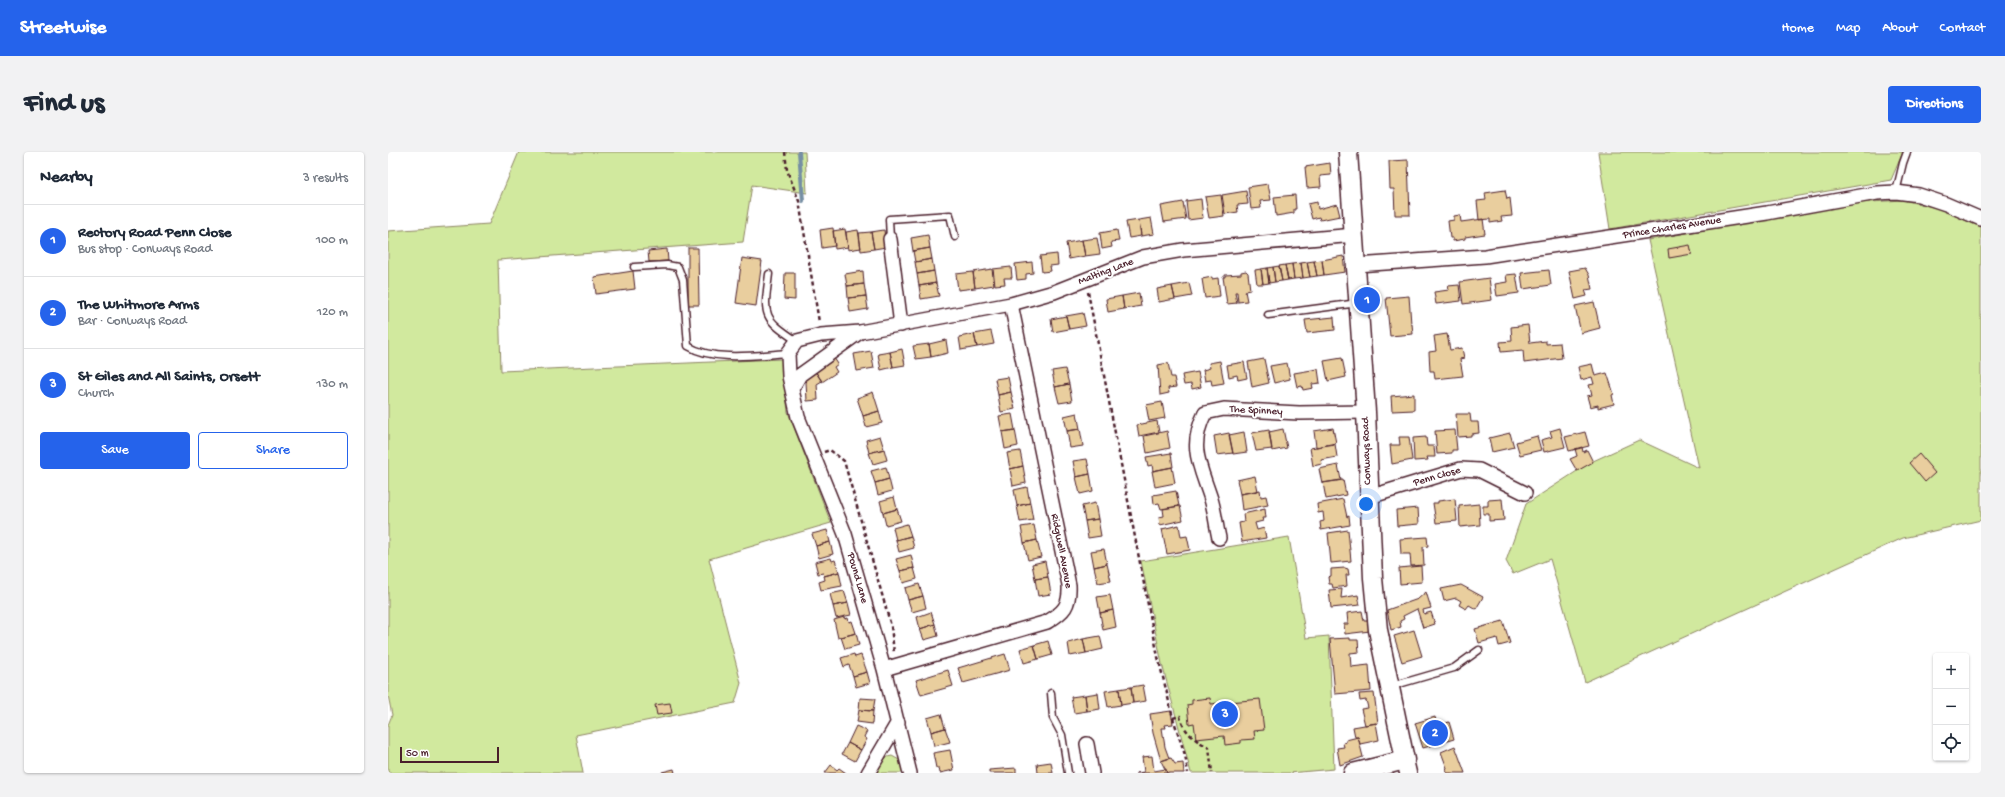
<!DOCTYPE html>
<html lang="en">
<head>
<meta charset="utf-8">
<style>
	body { margin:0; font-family:"Gochi Hand",sans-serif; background:#f2f2f3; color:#1f2937 }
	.controls { position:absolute; right:12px; bottom:12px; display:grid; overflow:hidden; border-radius:4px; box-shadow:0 1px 3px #0004 }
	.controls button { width:36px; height:36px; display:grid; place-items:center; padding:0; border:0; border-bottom:1px solid #e0e1e3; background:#fff; color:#1f2937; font:20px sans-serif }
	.scale { position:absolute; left:12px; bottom:10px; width:99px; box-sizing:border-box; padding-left:4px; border:2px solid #4a1f2b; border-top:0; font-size:11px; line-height:14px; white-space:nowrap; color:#4a1f2b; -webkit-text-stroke:3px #fff; paint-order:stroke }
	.you { position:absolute; left:978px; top:352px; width:14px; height:14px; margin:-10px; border:3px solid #fff; border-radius:50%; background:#1a73e8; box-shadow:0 0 0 6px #1a73e833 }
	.badge { display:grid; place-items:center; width:26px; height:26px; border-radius:50%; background:#2563eb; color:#fff; font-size:13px; font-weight:700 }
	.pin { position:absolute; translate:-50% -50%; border:2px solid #fff; box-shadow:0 1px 4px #0006 }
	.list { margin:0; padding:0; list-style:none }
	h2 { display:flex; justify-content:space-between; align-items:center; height:52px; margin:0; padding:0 16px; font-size:17px }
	h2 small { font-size:13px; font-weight:400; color:#747a83 }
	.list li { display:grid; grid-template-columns:26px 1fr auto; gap:12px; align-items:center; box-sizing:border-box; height:72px; padding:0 16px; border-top:1px solid #e0e1e3 }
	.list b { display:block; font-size:15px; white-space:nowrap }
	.list p { margin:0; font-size:13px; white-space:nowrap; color:#747a83 }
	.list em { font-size:13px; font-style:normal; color:#747a83 }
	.actions { display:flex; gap:8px; padding:12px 16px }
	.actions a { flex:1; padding:9px 0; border:1px solid #2563eb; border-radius:4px; text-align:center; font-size:14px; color:#2563eb }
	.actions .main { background:#2563eb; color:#fff }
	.icon { flex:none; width:22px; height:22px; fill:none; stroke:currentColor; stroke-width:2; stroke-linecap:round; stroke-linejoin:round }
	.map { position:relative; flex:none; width:1593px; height:621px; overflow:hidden; border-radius:4px }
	header { display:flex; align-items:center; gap:24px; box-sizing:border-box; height:56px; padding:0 20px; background:#2563eb; color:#fff }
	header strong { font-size:19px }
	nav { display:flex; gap:22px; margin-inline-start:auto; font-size:14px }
	.intro { display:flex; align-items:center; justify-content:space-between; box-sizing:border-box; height:96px; padding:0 24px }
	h1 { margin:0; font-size:28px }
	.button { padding:10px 18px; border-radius:4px; background:#2563eb; color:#fff; font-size:14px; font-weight:700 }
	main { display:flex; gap:24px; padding:0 24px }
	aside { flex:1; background:#fff; border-radius:4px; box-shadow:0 1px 3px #0004 }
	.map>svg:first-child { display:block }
	.green { fill:#d1e99e; stroke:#8e8464 }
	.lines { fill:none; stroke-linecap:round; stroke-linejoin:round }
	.stream { stroke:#768fa4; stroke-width:4 }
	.building { fill:#e9ce9e; stroke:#4a1f2b }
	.service-casing { stroke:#4a1f2b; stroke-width:9 }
	.minor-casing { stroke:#4a1f2b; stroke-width:16 }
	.tertiary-casing { stroke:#4a1f2b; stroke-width:19 }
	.secondary-casing { stroke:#4a1f2b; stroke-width:21 }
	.path { stroke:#4a1f2b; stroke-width:2.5; stroke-dasharray:4 3; stroke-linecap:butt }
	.service { stroke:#fff; stroke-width:6 }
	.minor { stroke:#fff; stroke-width:13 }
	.tertiary { stroke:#fff; stroke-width:16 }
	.secondary { stroke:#fff; stroke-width:18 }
	.labels { text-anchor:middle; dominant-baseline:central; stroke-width:4; stroke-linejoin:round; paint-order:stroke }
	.street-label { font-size:11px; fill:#4a1f2b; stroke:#fff }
</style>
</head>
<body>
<header>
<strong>Streetwise</strong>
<nav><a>Home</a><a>Map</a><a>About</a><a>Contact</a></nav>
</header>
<div class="intro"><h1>Find us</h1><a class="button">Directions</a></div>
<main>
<aside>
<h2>Nearby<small>3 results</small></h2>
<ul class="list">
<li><span class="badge">1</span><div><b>Rectory Road Penn Close</b><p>Bus stop · Conways Road</p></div><em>100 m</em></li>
<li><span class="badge">2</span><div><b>The Whitmore Arms</b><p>Bar · Conways Road</p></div><em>120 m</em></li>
<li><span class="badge">3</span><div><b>St Giles and All Saints, Orsett</b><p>Church</p></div><em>130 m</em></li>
</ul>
<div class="actions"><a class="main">Save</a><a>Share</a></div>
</aside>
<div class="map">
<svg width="1593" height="621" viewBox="0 0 1593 621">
	<rect width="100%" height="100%" fill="#fff"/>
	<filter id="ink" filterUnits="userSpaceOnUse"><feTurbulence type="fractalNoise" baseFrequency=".025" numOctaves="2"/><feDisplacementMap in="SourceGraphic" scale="8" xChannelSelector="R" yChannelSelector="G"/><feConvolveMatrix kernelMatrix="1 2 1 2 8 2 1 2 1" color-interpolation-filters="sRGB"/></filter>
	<g filter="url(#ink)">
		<path class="green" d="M131,0H417L419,41L364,33L355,90L110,108L113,219L394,207L400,260L443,371L321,407L353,531L347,551L188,583L195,621H0V573L4,563L0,543V79L101,72Z
			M1210,0H1515L1503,28L1222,77Z
			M1515,48L1549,56L1593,75V368L1515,386L1197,530L1162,407L1125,422L1118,409L1138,352L1203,310L1251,288L1311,316L1260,88L1467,51Z
			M901,385L918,486L941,484L946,617L901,621H803L774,512L753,409Z
			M504,604L513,609L516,621H485C491,613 494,605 504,604Z"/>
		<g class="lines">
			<path class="stream" d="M411,0L415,49"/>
		</g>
		<path class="building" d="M1020,8L1022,63H1007L1006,37H1002L1001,9Z
			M942,11L943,23L932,24L933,35L919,36L917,15Z
			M880,32L883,48L872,49L873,56L863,57L860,35Z
			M1117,38L1119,47L1122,46L1124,64L1113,65L1114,69L1102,71V67L1091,68L1089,49L1098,48L1097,41Z
			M858,39L860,52L849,53L850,60L837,62L834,43Z
			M833,43L836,64L821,66L817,45Z
			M907,43L908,57H906V61L888,64L886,45Z
			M813,47L815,66L800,68L798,49Z
			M795,50L798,67L776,70L773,54Z
			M929,50L930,57L949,52L952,64L932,68L931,65L924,67L920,52Z
			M1072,63L1073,70L1095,67L1097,82L1077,85V87L1065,89V86H1062L1060,69L1066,68V64Z
			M763,66L766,82L753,84L751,68Z
			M751,68L753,84L741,86L738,70Z
			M445,76L447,94L434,96L432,78Z
			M457,77L460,95L447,97L445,79Z
			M470,78L473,96L460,98L458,80Z
			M496,78L498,95L486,97L483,80Z
			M729,78L731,89L723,90L724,95L714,97L712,81Z
			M483,80L486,97L473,99L471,81Z
			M540,83L542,96L525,99L523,86Z
			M709,86L712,102L697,104L694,88Z
			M694,88L697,104L681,107L678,91Z
			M1302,93L1304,102L1281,106L1280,97Z
			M300,96H310L311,153H300Z
			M542,96L544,107L527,110L525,99Z
			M279,97L280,109L261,110L260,99Z
			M669,102L670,113L662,114L663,119L654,120L652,104Z
			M955,104L957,120L936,123L934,108Z
			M354,106L374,109L368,154L348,151Z
			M544,107L546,119L529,122L527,110Z
			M934,108L936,123L929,124L926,109Z
			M926,109L929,124L922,125L919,110Z
			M644,110L645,121L638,122V127L629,128L627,112Z
			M919,110L922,125L915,126L913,111Z
			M913,111L915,126L906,127L904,112Z
			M904,112L906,127L900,128L897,113Z
			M897,113L900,128L894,129L891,114Z
			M891,114L894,129L887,130L885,115Z
			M623,115L624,126H616L617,132L607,133L605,117Z
			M885,115L887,130L881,131L879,116Z
			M879,116L881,131L875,132L873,117Z
			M1197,116L1201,123L1204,137L1197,138L1199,144L1187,147L1181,119Z
			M604,117L606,133L587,136L585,120Z
			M873,117L875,132H869L867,118Z
			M1161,118L1163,133L1135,137L1133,121Z
			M245,119L247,137L208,142L206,125Z
			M475,119L476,132L459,134L457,122Z
			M546,119L548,131L531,134L529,122Z
			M858,119L860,121L862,138L857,139L859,149L850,150L849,140H847L849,151L839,152L835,125H837V123L853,122V120Z
			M585,120L587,136L570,138L568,122Z
			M397,121H407V148L396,147Z
			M1128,122L1131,141L1109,144L1107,132L1119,130L1118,123Z
			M824,125V127L830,126L832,144L817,146L814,127Z
			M1101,126L1104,148L1075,152L1072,130Z
			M548,131L551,144L533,147L531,134Z
			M801,131L804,144L787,147L784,134Z
			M476,132L478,144L460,146L459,134Z
			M1071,133L1073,149L1048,152L1046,140L1061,138L1060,134Z
			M784,134L787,147L771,150L769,137Z
			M751,141L753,154L736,157L734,144Z
			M478,144L480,157L462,160L460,146Z
			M734,144L736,157L720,160L718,147Z
			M1021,144L1023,172H1024L1025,182L1002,184L998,146Z
			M1206,150L1212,176L1193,181L1187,154Z
			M695,161L698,174L681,177L678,164Z
			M678,164L681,177L665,180L663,167Z
			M946,165L947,178L919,181L917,168Z
			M1140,173L1142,191L1158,189V192L1172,191L1174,206L1136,211L1135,198L1113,200L1112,190L1124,189L1123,175Z
			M603,179L606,192L589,195L586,182Z
			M586,182L589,195L573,198L571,185Z
			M1059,182L1062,198L1074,196L1076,206L1072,207L1075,224L1047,227L1046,219H1042L1041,200L1048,199L1046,184Z
			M558,188L560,201L543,205L541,192Z
			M541,192L543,205L528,207L525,194Z
			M514,197L517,213L505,215L502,200Z
			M483,199L486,216L469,219L466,202Z
			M502,200L505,215L493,218L490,202Z
			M446,206L450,212L446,215L449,220L434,230L426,217Z
			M954,206L958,225L940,229L936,209Z
			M876,207L881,231L864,235L860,210Z
			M832,209L836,231L824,233L823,228L817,229L815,218L822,216L821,211Z
			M856,210L859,226L850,228L849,223L841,225L839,213Z
			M780,211L783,225H786L788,235L780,236L781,241L772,243L770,213Z
			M899,211L902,227L886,231L882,214Z
			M1204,212L1207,224L1219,221L1226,242L1224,243L1226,252L1210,256V253L1202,255L1199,244L1204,243L1201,233L1206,232L1204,225L1193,228L1190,215Z
			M677,217L681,232L667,235L664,219Z
			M930,217L932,231L924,232L925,236L915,238L914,234L909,235L906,221Z
			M427,219L434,229L429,232L430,248L419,249L418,230L419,229L417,226Z
			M810,220L813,235L804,237L803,232L796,233L794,223Z
			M620,225L623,240L610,243L607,227Z
			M681,232L684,249L671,251L667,235Z
			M485,240L491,259L475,264L469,246Z
			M623,240L627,257L613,260L610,243Z
			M1026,242V258L1004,259L1003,244Z
			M774,250L777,266L761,269L758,253Z
			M491,259L494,271L478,275L475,264Z
			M689,261L692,277L679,279L676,264Z
			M624,262L627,278L614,280L611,264Z
			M1068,262H1082L1083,270H1090L1091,281L1083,282V284L1070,285Z
			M769,269L771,280L751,284L749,273Z
			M945,276L948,291L928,295L926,279Z
			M1172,276L1177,295L1156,300L1153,288L1164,285L1162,279Z
			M692,277L695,294L682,296L679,279Z
			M895,277L899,296L884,299L881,280Z
			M627,278L630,294L617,297L614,280Z
			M881,278L884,297L868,299L864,281Z
			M1067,278L1069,298H1064V301L1049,302L1047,279Z
			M779,279L782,296L759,301L756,284Z
			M856,280L859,300L845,302L841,283Z
			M1197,280L1201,294L1181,299L1177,285Z
			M841,281L845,301L829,303L826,284Z
			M1122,281L1126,295L1104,300L1101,286Z
			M492,284L496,297L481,301L478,288Z
			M1149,284L1153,298L1132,303L1128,290Z
			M1011,285H1021L1024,308L1004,312L1002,293H1012Z
			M1038,285L1039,294H1046L1047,305H1039L1040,308L1026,309L1025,286Z
			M947,292L949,305L933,308L934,312L925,314L922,296Z
			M1194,295L1195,300L1199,298L1205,310L1189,319L1182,307L1189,304L1187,297Z
			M496,297L499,308L485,312L481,301Z
			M632,299L635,314L622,317L619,301Z
			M783,301L785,315L765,319L764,313L760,314L758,305Z
			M1531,302L1547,321L1537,330L1521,311Z
			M699,307L702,322L688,325L685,309Z
			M950,313L953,328L934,331L931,317Z
			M635,314L638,331L625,334L622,317Z
			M498,315L501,327L487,331L483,319Z
			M784,315L787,331L767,335L764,319Z
			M702,322L705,339L692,342L688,325Z
			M867,324L870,339L852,342L849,328Z
			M501,327L504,339L490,343L487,331Z
			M955,328L958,343L938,347L935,331Z
			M639,335L642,351L629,354L626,338Z
			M872,338L873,345L878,344L880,353L854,358L852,342Z
			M788,339L791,354L773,357L771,351L766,352L765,343Z
			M506,345L509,357L495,361L492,349Z
			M955,347L959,365L961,364L962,373L933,378L932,370L936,369L935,360L930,361L929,352Z
			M1067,347L1069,369L1048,371L1045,351H1050V349Z
			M1114,347L1116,368L1101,369V362H1095V354H1100V348Z
			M642,351L645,368L632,370L629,354Z
			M707,351L710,367L697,369L694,354Z
			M1091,352L1092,373L1072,375L1071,354Z
			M792,354L795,368L772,373L771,365L776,364L775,357Z
			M1030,356L1031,372L1009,374L1008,358Z
			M509,357L513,369L498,373L495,361Z
			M877,357L878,366H874L875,369L867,371L869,378L876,376L878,386L854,390L851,371L856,370L855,362Z
			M710,367L713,384L700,386L697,369Z
			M519,372L523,384L508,388L505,376Z
			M646,373L649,388L636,391L633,375Z
			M791,373L793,385L799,384L802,398L779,402L774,377Z
			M439,378L442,390L428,394L424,382Z
			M960,378L963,409L943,411L940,381Z
			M523,384L526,396L511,400L508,388Z
			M1039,385L1040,394L1035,395L1036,413L1023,414L1022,402H1013L1012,387Z
			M649,388L653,405L640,408L636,391Z
			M442,390L445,402L431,406L428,394Z
			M716,397L719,412L706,415L703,399Z
			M523,403L526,416L512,419L508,407Z
			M443,406L444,409L447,408L451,420L436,424L435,421L430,422L427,410Z
			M657,409L660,425L647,427L644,412Z
			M719,412L723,429L710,431L706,415Z
			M1033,414L1034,430L1012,432L1011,416Z
			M526,416L529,427L515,431L512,419Z
			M957,416L960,417L961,423H958L959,434L945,436L944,432H941L940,425L943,424V417Z
			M451,420L454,434L433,438L431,430L437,428L436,424Z
			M660,425L663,442L650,444L647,427Z
			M531,432L535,444L520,448L517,436Z
			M1073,433L1095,445L1088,457L1081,453L1078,457L1071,453L1073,449L1068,446L1056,449L1053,437Z
			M954,437L953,446L970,443L972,453L943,456L941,438Z
			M456,439L460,451L445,454L442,442Z
			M1038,440L1043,456L1035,458L1036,462L1043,460L1047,472L1035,476L1029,457L1015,464L1016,467L1012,469L1013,475L1003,478L999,458L1030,447Z
			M722,443L725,458L712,461L709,445Z
			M535,444L538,456L524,460L520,448Z
			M460,451L463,463L448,466L445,454Z
			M725,458L728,475L715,478L712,461Z
			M974,459L976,469H981L982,479L957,482L956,472H960L959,461Z
			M543,460L547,472L532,477L529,465Z
			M456,465L457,467L460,466L461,470L464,469L468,481L450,486L446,468Z
			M1115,469L1122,491L1111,494L1109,486L1091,491L1087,477Z
			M547,472L550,484L536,488L532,477Z
			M1026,478L1034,504L1014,510L1006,484Z
			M468,481L471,493L457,497L453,485Z
			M712,484L715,497L698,501L695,487Z
			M962,486V488H970L971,500L962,501L963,515L981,513L983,539L947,542L942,487Z
			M695,487L698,501L682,504L680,491Z
			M660,489L664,503L650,507L646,493Z
			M646,493L650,507L636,511L632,497Z
			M466,502L467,505L473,503L479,520L465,524L461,513L456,515L453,506Z
			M617,502L622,518L575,531L570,516Z
			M560,518L565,534L533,543L528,528Z
			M479,520L482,531L468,535L465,524Z
			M755,533L758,549L745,551L743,535Z
			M743,535L745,551L733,553L731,537Z
			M731,537L733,553L720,555L717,539Z
			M710,541L712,557L699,559L697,543Z
			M986,541L990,571L977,573L973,557L980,556L978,548L972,549L971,542Z
			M697,543L699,559L686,561L683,545Z
			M472,546L487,547L485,559L471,558Z
			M822,546L823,552L872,547L876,578L866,579L867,587L853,588V591L837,593L836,584L808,587L806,571L801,572L799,553L804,552V548Z
			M282,551L284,561L269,563L267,553Z
			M471,558L485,559L484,572L469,570Z
			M783,559L785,572L777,573L778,576H774L777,595L781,606L773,609L765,581L762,562Z
			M553,562L557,576L543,580L539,566Z
			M1047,565L1049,574L1061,570L1066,587L1035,596L1027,571Z
			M988,571L991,588L972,592L970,585H967L965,575Z
			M468,574L479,579L476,585L479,587L473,598L460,591Z
			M557,576L562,590L546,594L543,580Z
			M970,585L975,605L952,613L949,596L956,595L955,591L958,590V588Z
			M460,591L473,598L467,609L454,602Z
			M1067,594L1077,621H1059L1058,617L1059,616L1053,600Z
			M562,598L566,618L552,621L551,616H548L545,601Z
			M764,604L766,619L778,617L779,621H748L756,620L754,605Z
			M783,606L787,612L795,611L796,621H779L773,609Z
			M663,610L665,621H650L649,612Z
			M443,613L449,618L451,616L458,621H437Z
			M628,616V621H601V618Z
			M286,617L287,621H274V620Z"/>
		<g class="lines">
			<defs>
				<path id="service" d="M1508,40L1515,11L1519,0
					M502,87L501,67L562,63L567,85
					M246,115L279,113L290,115L295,128L300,194C326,210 370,203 400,201
					M381,122C376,163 373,165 409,189
					M880,163L970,151
					M1004,534L1066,516L1091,498
					M663,541L665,566L674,583L680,621"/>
				<path id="minor" d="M502,87L513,173
					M969,113L1097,104L1379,61L1489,41L1508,40L1531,43L1558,52L1593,67
					M405,235L412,223L472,180
					M981,345L1073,317L1091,318L1137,341
					M831,386C828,373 827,360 823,347C812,313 800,295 817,261L836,257L911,261L978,260
					M496,517L659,470C676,460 682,454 681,433L623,152
					M699,592L704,621
					M480,621L510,570
					M522,621L496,517L457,382L410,265L401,224L400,201L409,189L433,183L472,180L623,152L666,140L755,105L795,98L967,83"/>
				<path id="tertiary" d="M1017,608L1020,621"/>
				<path id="secondary" d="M960,0L978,260L985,426L990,478L1017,608L965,621"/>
			</defs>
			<use href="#service" class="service-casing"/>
			<use href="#minor" class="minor-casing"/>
			<use href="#tertiary" class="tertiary-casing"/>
			<use href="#secondary" class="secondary-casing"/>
			<path class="path" d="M397,0L399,18L411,49L431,170
				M700,140L770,505L785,566L797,603L800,621
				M436,300L442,298L456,309L503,474L506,501
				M785,566L792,564C795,579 807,589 821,595L824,621"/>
			<use href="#service" class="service"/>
			<use href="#minor" class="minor"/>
			<use href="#tertiary" class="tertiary"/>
			<use href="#secondary" class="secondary"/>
		</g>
	</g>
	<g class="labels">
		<g class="street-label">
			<text transform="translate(1284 76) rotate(-9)">Prince Charles Avenue</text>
			<text transform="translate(718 120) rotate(-21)">Malting Lane</text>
			<text transform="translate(868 259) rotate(3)">The Spinney</text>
			<text transform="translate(979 299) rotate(-92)">Conways Road</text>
			<text transform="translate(1049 325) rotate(-16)">Penn Close</text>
			<text transform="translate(673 399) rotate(79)">Ridgwell Avenue</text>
			<text transform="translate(469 426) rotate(74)">Pound Lane</text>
		</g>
	</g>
</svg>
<div class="controls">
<button>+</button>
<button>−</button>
<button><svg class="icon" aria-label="locate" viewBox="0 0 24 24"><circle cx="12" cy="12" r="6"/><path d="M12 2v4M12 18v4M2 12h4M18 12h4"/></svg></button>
</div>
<div class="scale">50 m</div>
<div class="you"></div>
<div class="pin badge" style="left:979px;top:148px">1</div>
<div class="pin badge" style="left:1047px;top:581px">2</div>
<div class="pin badge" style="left:837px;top:562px">3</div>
</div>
</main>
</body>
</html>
